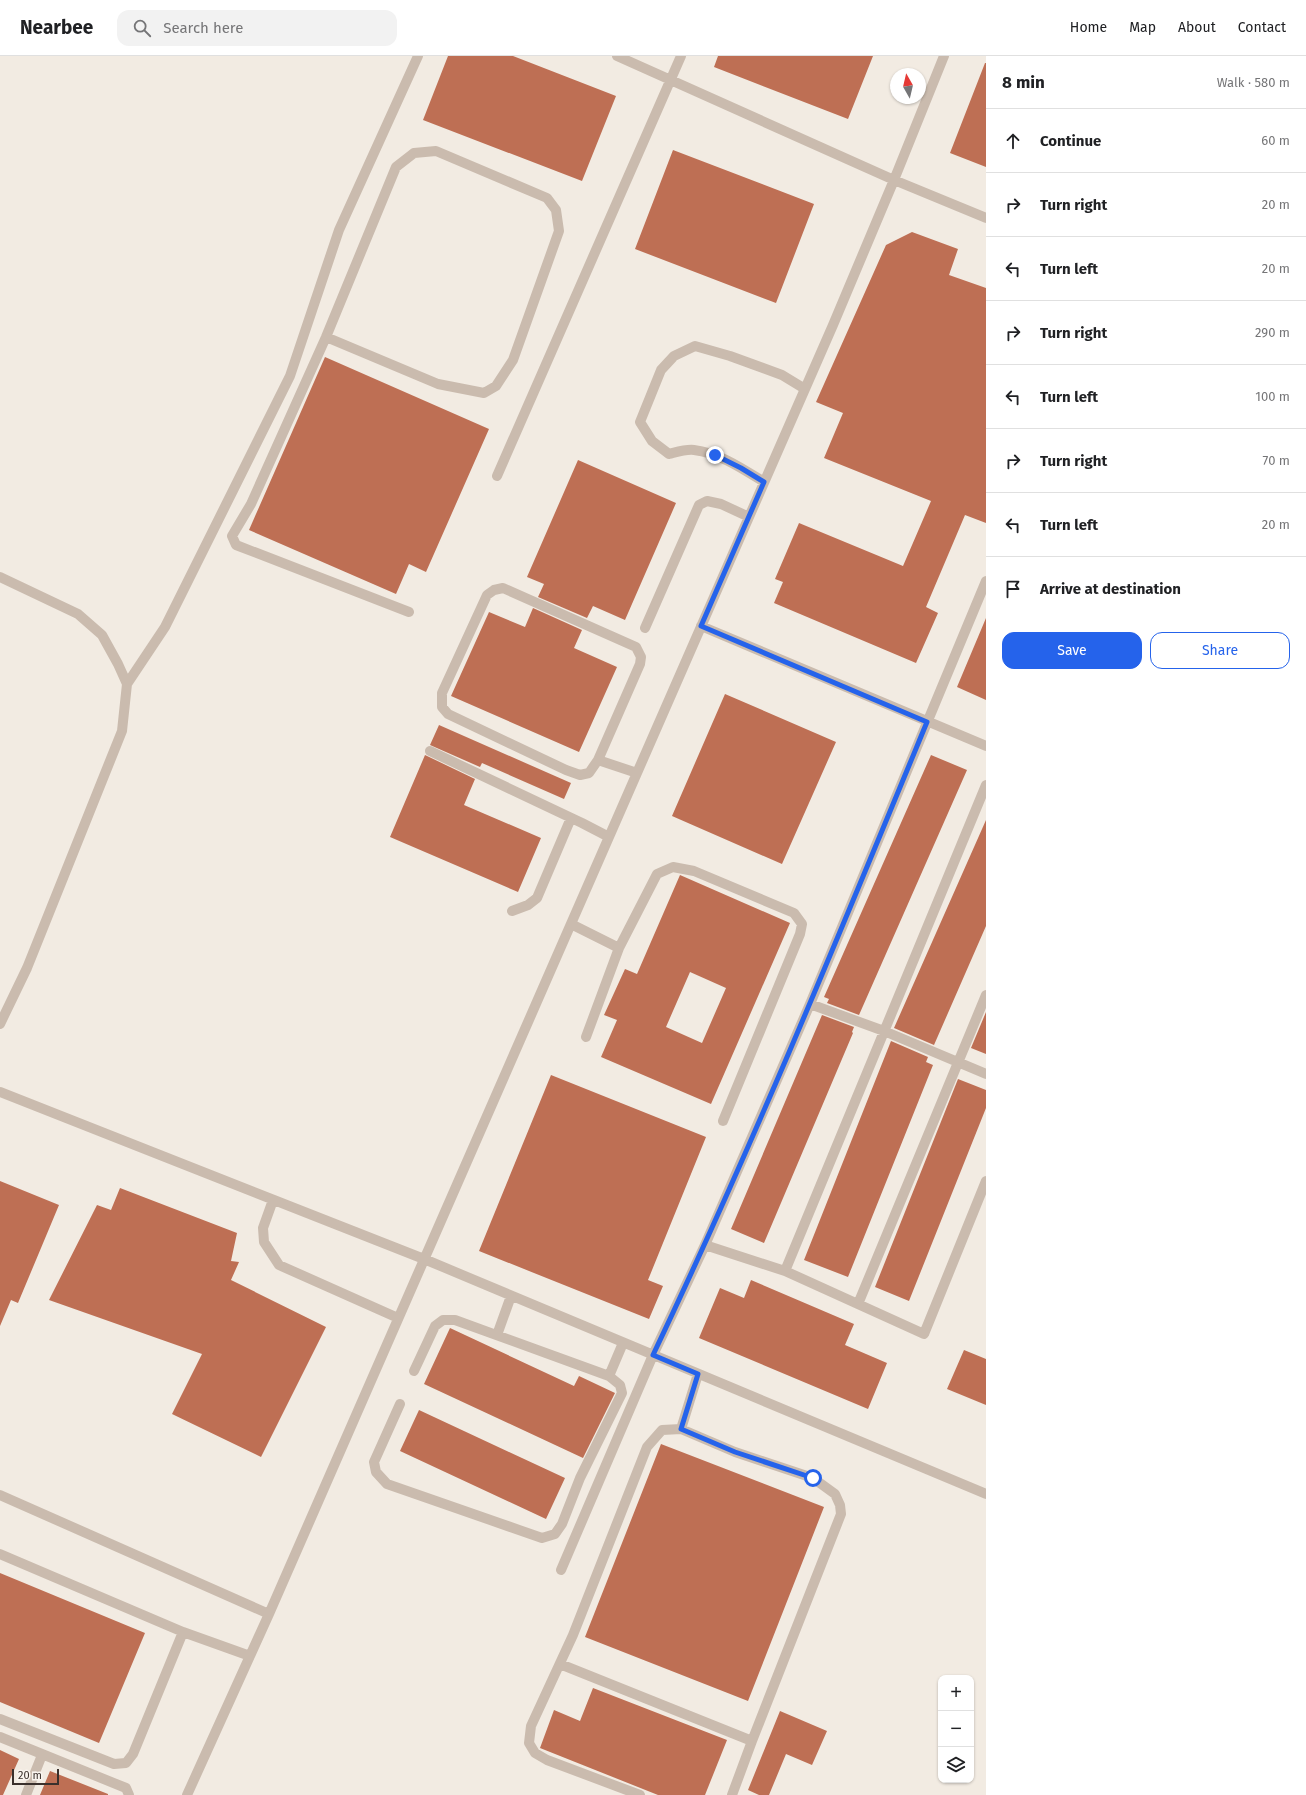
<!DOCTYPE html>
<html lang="en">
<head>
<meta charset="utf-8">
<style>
	body { margin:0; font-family:"Fira Sans",sans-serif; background:#f2f2f2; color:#202124 }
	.controls { position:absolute; right:12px; bottom:12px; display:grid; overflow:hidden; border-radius:8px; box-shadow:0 1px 3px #0004 }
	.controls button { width:36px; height:36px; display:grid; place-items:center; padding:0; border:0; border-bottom:1px solid #e0e0e0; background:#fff; color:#202124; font:20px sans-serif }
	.compass { position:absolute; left:890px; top:12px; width:36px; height:36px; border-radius:50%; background:#fff; box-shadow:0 1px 3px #0004; rotate:352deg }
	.scale { position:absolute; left:12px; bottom:10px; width:47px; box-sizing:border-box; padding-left:4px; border:2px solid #3a302c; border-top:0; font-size:11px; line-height:14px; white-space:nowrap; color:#3a302c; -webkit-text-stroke:3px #faf5ef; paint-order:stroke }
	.stop { position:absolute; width:12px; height:12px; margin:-9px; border:3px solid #2563eb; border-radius:50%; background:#fff }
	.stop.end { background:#2563eb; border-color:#fff; box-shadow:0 1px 4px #0008 }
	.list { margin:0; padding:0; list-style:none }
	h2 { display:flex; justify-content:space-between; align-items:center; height:52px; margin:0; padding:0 16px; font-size:17px }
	h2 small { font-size:13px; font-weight:400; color:#757577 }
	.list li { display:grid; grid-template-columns:26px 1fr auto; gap:12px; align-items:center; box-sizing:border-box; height:64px; padding:0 16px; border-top:1px solid #e0e0e0 }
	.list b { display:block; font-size:15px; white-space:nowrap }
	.list em { font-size:13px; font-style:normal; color:#757577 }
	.actions { display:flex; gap:8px; padding:12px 16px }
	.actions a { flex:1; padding:9px 0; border:1px solid #2563eb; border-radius:12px; text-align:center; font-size:14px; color:#2563eb }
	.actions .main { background:#2563eb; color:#fff }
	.icon { flex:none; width:22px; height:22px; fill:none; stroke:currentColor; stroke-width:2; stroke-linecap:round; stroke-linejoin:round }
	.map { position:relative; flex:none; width:986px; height:1739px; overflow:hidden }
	header { display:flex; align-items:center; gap:24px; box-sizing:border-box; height:56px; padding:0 20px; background:#fff; border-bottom:1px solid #e0e0e0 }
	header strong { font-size:19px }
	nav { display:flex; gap:22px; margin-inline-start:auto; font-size:14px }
	.search { width:280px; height:36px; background:#f2f2f2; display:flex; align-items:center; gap:10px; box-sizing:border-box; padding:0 14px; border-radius:12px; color:#757577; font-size:15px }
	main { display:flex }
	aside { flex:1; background:#fff }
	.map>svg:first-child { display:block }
	.building { fill:#be6f54; fill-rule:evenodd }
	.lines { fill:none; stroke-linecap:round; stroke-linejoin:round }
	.minor { stroke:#cabbae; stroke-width:10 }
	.route { stroke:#2563eb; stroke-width:5 }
</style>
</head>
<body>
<header>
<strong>Nearbee</strong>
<div class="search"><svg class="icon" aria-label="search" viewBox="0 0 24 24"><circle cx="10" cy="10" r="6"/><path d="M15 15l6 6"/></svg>Search here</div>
<nav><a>Home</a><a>Map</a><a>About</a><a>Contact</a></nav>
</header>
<main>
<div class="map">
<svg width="986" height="1739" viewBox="0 0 986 1739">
	<rect width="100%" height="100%" fill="#f2ebe2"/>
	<path class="building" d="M448,0H513L616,40L582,125L423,64Z
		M718,0H873L848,63L714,11Z
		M985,7H986V111L950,97Z
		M673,94L814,148L776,247L635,193Z
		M912,176L958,193L949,219L986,232V467L965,459L926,551L938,557L916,607L774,547L783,526L775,523L799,467L903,510L931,445L824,402L843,357L816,346L886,189Z
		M325,301L489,373L426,516L409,508L396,538L249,474Z
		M578,404L676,447L625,564L593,550L587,562L538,541L544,528L527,521Z
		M533,552L582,574L574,592L617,611L579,696L451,640L489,556L525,571Z
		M986,562V644L957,631Z
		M725,638L836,686L782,808L672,760Z
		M439,669L571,727L564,743L482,707L480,711L430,689Z
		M425,699L475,723L464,749L541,782L518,836L390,781Z
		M931,699L967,714L859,959L827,947L829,943L824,941Z
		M986,764V870L934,989L894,972Z
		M680,819L790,867L711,1048L601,1001L617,964L604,959L625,913L637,918ZM690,916L726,932L702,987L666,971Z
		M986,956V998L971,992Z
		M822,959L854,971L852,976L853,977L764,1187L731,1173Z
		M891,985L928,1001L926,1006L933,1009L848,1221L804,1204Z
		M551,1019L706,1081L648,1224L663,1230L649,1263L479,1195Z
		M958,1023L986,1034V1052L909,1245L875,1231Z
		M0,1125L59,1149L18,1247L11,1244L0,1270Z
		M120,1132L237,1177L231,1205L239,1206L231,1224L326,1271L261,1401L172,1358L202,1298L49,1244L97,1149L111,1154Z
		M751,1224L854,1268L845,1289L887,1307L868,1353L699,1282L720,1232L744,1242Z
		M450,1272L574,1330L579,1320L615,1337L583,1402L424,1328Z
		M964,1294L986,1303V1349L947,1333Z
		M419,1354L565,1422L546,1463L400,1395Z
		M661,1388L824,1451L748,1645L585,1581Z
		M0,1517L145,1577L99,1687L0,1646Z
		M593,1632L727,1684L705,1739H658L540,1692L554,1654L580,1665Z
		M780,1655L827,1675L812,1709L786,1698L769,1739H759L748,1734Z
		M0,1694L19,1703L3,1739H0Z
		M50,1715L108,1738V1739H40Z"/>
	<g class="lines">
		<path class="minor" d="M617,0L894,124L944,0
			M326,281L438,328L484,337L496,330L513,304L559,175L556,154L547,142L436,95L414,97L396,111L326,281L251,448L232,480L236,489L409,556
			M497,420L681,0
			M764,426C743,413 720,397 694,394C686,393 677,396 669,398L652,385L640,366L661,314L674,300L695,290L730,300L782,319L805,333
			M0,521L78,558L102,579L118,608L127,628L122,675L27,912L0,968
			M701,570L986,690
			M645,572L699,449L707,445L721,448L749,461
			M127,628L165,571L290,320L339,174L418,0
			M430,695L582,767L609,781
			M598,704L640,608L641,601L636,591L503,532L494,534L487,539L442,637V651L448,658L566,714L580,719L589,717L598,704L637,717
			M512,855L528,849L537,842L571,762
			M571,868L619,892
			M810,948L884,975L986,1018
			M586,981L619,892L657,818L673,811L694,815L794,857L802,868L800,878L723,1065
			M0,1036L424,1203L986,1438
			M273,1144L263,1172L264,1186L279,1209L398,1262
			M705,1189L785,1215L924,1278L986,1125
			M785,1215L986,729
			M858,1248L986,939
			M497,1279L511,1240
			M609,1320L623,1287
			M400,1348L374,1406L376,1416L387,1428L542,1482L555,1478L562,1468L580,1422L622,1337L620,1329L609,1320L455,1264H443L435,1270L414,1315
			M681,1373L735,1396L813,1422L835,1438L840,1449L841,1458L752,1685L732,1739
			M0,1439L269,1558
			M0,1498L183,1576L250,1600
			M561,1514L653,1299L705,1189L810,948L986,525
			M560,1608L752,1685
			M0,1663L114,1708L126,1707L133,1698L183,1576
			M0,1681L126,1732L129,1739
			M26,1739L42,1699
			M187,1739L269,1558L833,269L894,124L986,162
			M640,1739L547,1704L535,1697L529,1687L531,1670L573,1579L647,1391L662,1374L681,1373L698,1318"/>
	</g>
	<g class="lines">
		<path class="route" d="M715,399L741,412L764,426L701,570L927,666C839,879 752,1091 653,1299L698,1318L681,1373L735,1396L813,1422"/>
	</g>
</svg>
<div class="controls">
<button>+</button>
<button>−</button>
<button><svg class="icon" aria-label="layers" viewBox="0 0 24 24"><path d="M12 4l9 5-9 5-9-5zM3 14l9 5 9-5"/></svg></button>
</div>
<svg class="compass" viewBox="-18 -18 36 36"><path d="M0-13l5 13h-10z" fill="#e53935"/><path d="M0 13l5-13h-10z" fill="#757577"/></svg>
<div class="scale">20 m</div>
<div class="stop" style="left:813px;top:1422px"></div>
<div class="stop end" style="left:715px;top:399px"></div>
</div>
<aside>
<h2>8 min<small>Walk · 580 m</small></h2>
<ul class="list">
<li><svg class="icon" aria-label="ahead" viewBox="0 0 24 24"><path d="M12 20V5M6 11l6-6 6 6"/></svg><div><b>Continue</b></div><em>60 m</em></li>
<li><svg class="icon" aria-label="right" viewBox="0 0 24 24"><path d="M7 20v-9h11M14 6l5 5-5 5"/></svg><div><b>Turn right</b></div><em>20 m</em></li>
<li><svg class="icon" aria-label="left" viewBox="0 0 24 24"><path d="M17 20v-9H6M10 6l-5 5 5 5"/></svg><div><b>Turn left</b></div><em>20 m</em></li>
<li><svg class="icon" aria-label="right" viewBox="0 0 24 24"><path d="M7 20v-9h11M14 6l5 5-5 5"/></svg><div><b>Turn right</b></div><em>290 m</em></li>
<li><svg class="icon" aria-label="left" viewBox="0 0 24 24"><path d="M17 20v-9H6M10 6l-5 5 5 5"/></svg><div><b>Turn left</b></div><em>100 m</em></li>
<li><svg class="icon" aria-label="right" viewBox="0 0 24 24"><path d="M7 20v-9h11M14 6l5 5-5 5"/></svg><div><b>Turn right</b></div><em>70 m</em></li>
<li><svg class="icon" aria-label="left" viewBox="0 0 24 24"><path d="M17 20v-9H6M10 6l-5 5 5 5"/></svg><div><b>Turn left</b></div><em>20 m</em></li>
<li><svg class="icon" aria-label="arrive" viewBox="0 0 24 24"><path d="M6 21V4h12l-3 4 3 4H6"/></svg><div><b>Arrive at destination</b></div></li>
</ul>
<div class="actions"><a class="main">Save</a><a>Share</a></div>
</aside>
</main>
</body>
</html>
